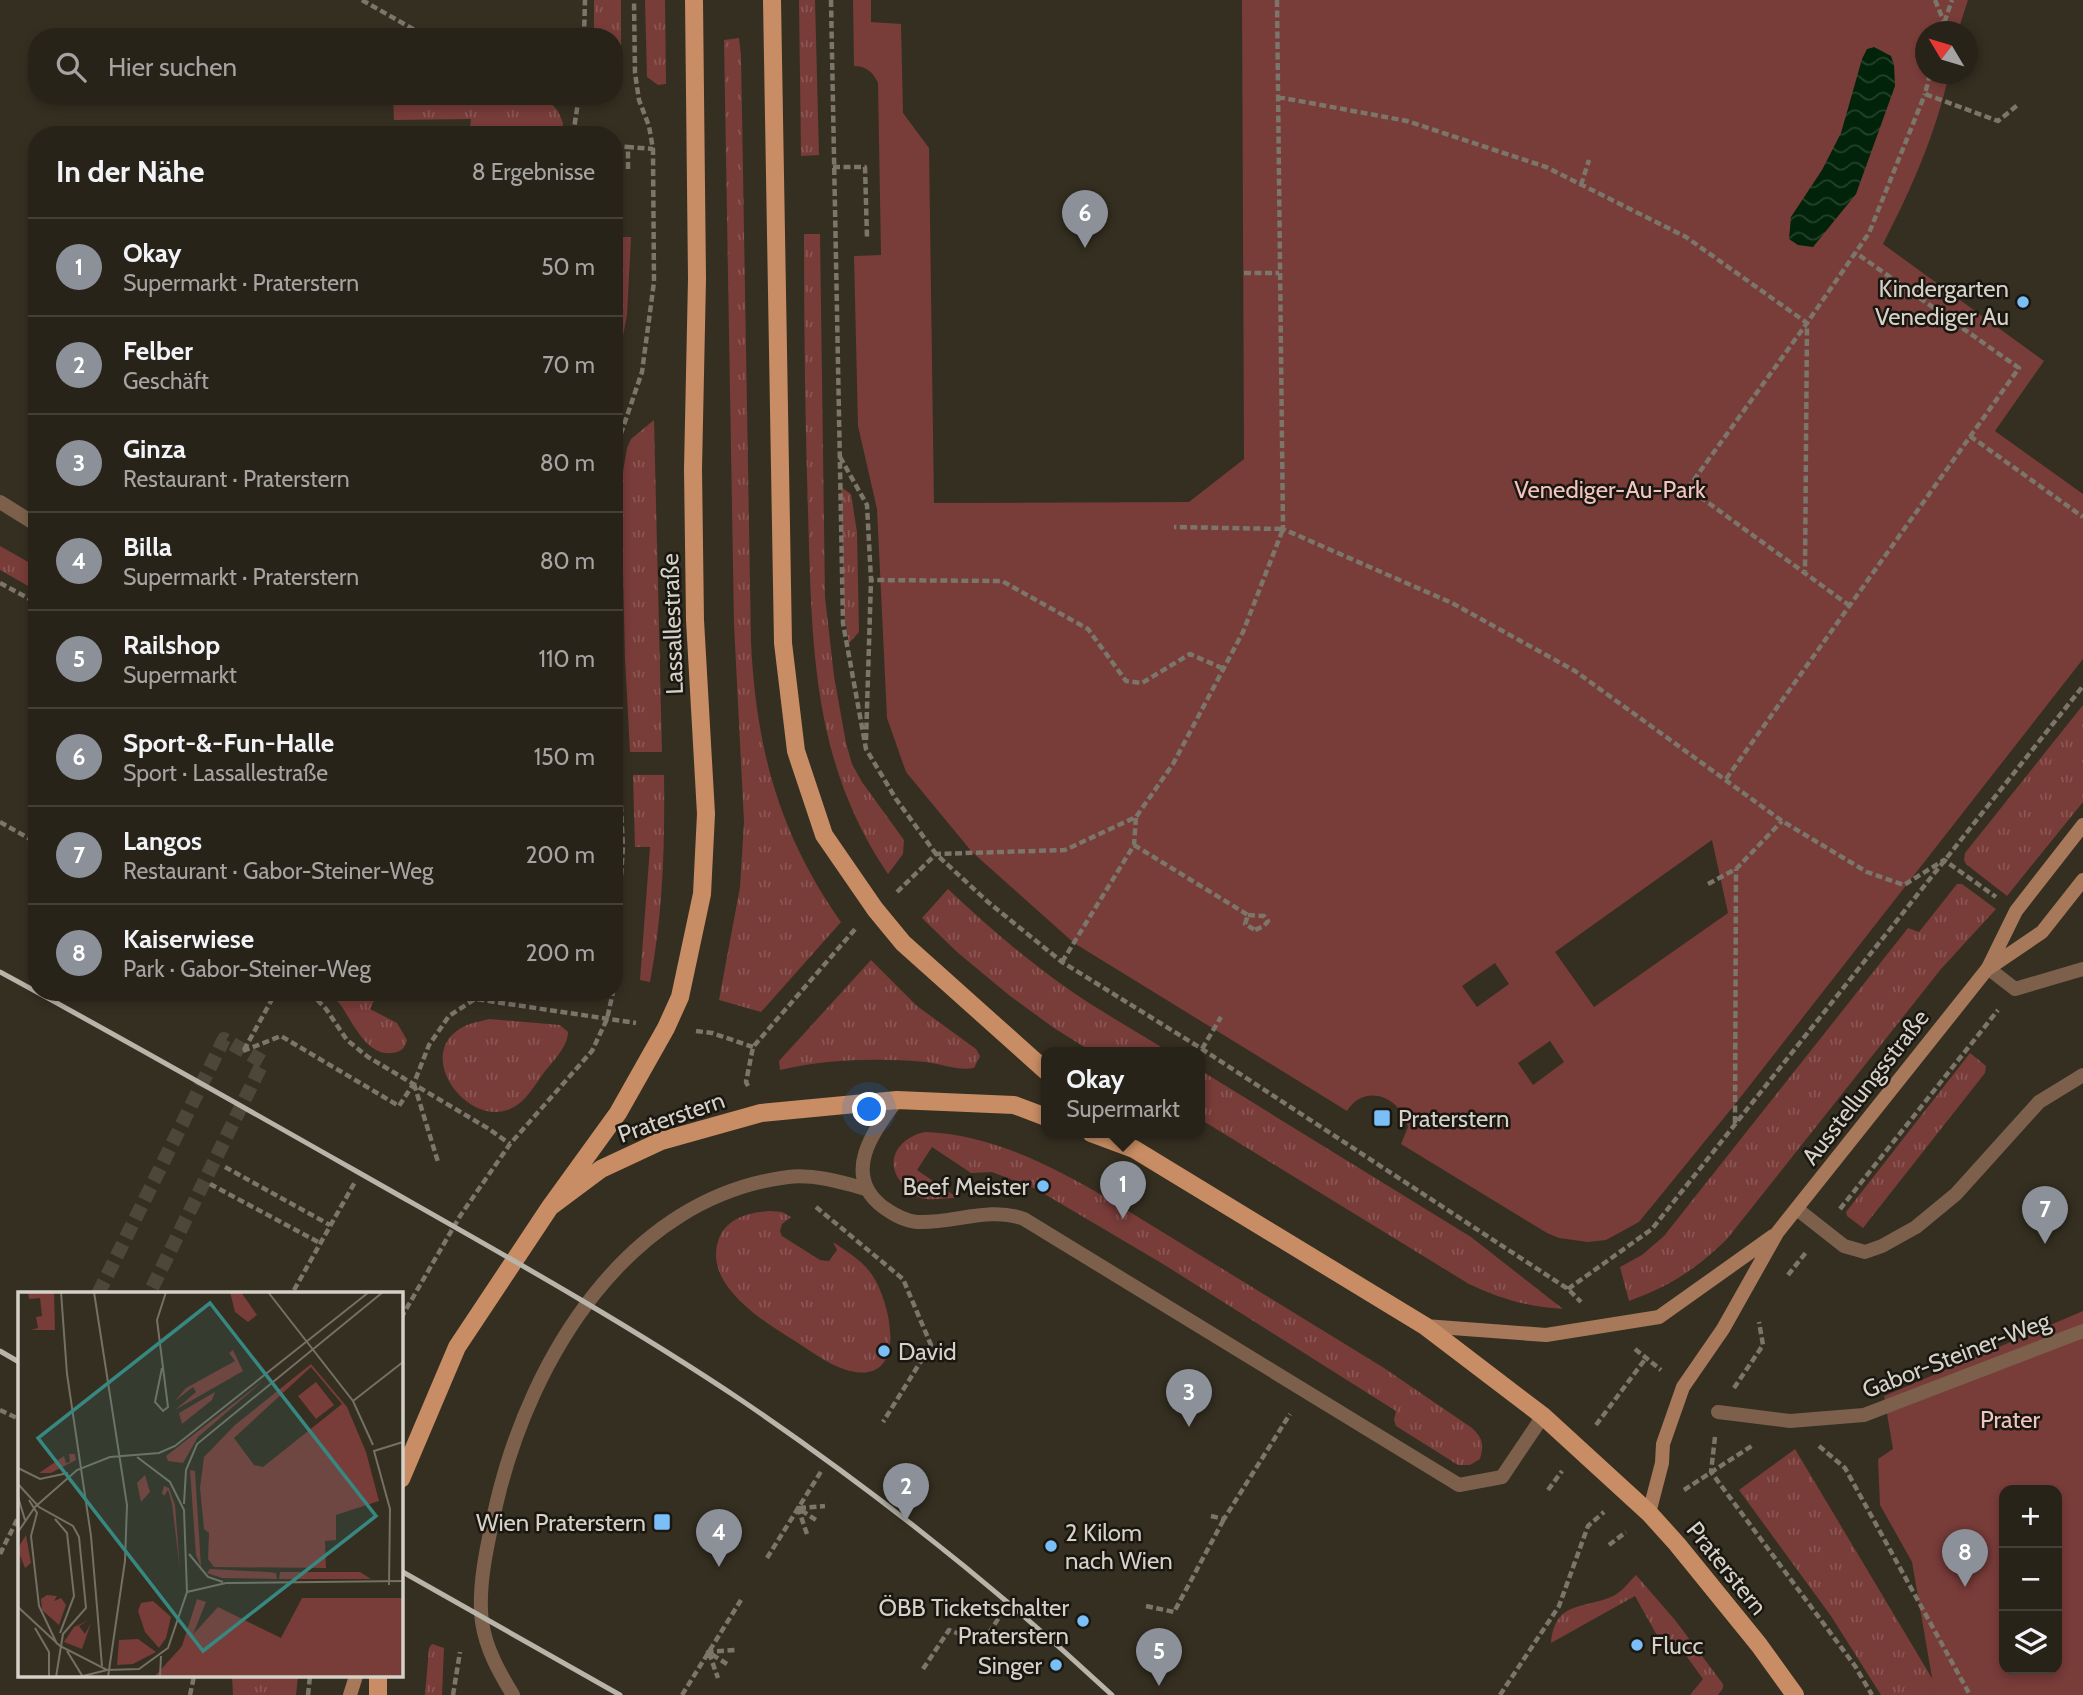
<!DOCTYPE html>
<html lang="de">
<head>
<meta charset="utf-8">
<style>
	body { margin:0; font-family:Cabin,sans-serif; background:#302b22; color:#f1f3f6 }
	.controls { position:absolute; right:21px; bottom:21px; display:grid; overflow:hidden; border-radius:14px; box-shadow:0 4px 10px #0003 }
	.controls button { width:63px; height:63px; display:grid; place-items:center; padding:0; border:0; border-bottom:2px solid #444038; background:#282319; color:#f1f3f6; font:35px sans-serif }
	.compass { position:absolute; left:1915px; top:21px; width:63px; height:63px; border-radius:50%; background:#282319; box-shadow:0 4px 10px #0003; rotate:308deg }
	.you { position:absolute; left:870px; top:1110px; width:24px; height:24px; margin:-18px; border:5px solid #fff; border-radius:50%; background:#1a73e8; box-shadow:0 0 0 10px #1a73e833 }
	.badge { display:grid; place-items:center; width:46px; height:46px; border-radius:50%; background:#8c9099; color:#fff; font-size:23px; font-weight:700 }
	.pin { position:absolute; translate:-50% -58px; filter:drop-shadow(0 2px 4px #0008) }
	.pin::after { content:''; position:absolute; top:37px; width:24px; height:21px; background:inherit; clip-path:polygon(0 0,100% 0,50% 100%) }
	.popup { position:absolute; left:1041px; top:1047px; width:164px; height:91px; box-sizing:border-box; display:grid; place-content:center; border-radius:14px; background:#282319; filter:drop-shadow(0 2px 5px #0005); font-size:23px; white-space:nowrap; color:#a5a4a2 }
	.popup b { font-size:26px; color:#f1f3f6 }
	.popup::after { content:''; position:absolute; left:50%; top:100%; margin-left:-14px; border:14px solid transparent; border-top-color:#282319 }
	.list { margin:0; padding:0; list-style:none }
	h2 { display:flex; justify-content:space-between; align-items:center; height:91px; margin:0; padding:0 28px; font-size:30px }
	h2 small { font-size:23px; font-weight:400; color:#a5a4a2 }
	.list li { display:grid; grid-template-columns:46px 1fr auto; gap:21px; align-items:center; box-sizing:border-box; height:98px; padding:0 28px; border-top:2px solid #444038 }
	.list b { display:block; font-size:26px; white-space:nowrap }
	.list p { margin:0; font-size:23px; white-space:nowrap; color:#a5a4a2 }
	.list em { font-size:23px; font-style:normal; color:#a5a4a2 }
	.icon { flex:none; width:38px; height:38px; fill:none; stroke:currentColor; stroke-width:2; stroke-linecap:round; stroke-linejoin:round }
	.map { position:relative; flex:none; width:2083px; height:1695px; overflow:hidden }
	.search { position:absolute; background:#282319; box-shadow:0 4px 10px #0003; left:28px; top:28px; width:595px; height:77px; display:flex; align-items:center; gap:18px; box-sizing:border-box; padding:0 24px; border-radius:28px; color:#a5a4a2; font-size:26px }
	.panel { position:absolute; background:#282319; box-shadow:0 4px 10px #0003; left:28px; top:126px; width:595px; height:875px; border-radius:28px }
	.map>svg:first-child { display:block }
	.grass { fill:url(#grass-tufts) }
	.park { fill:#783c39; fill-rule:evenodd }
	.water { fill:url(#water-waves) }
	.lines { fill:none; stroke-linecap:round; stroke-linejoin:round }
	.pedestrian-tunnel { stroke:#4d473a; stroke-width:14; stroke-dasharray:14 7; stroke-linecap:butt }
	.path { stroke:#7b756a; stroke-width:4.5; stroke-dasharray:7 3.5; stroke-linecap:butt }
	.service { stroke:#7c604c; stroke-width:14 }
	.pedestrian { stroke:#7c604c; stroke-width:14 }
	.minor { stroke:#7c604c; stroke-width:14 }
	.secondary { stroke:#a7795a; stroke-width:14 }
	.primary { stroke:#c88d64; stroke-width:18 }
	.rail { stroke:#b8b4aa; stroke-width:5 }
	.poi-dot { fill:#7abff8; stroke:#1a1711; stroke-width:2.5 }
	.labels { text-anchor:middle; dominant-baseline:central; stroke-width:5; stroke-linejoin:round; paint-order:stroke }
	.poi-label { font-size:24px; fill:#d5d1c8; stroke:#1a1711; text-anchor:end }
	.park-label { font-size:24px; fill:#f2c3bf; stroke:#1a1711 }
	.street-label { font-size:24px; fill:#d5d1c8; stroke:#1a1711 }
	.inset-road { fill:none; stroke:#757064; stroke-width:2 }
	.view { fill:#378880; fill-opacity:0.15; stroke:#378880; stroke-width:3.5 }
	.inset-edge { fill:none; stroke:#d5d1c8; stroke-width:3.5 }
</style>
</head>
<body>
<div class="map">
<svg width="2083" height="1695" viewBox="0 0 2083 1695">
	<defs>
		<pattern id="grass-tufts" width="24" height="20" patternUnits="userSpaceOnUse" patternTransform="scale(1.75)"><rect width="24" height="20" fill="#783c39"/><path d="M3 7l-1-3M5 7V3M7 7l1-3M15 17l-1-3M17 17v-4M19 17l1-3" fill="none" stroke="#8a5754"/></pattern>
		<pattern id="water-waves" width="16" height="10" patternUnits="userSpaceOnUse" patternTransform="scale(1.75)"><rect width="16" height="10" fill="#002309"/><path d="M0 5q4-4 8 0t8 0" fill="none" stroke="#24422b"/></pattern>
	</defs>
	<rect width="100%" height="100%" fill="#352f21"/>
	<path class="grass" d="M594,0H621V79L618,85H614V37H594Z
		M645,0H665L666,84L658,85L647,77Z
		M799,0H815L819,155L801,156Z
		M739,38L741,55L751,642C756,748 779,834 841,922L761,1012L719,1000L740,887L744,822L734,624L724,40Z
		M393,96H523L550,102L558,111L563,123L562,135H469L471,119L394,120Z
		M804,234H820L825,597L834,676L846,743L852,764L862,782L904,840L903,854L888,874C811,761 812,642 808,511C805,419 804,326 804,234Z
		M614,237H631L627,315L614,382Z
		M654,420L662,752H630L625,658L621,484L627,448L631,439Z
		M841,487L851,494L857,532L859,632L849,643L844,613Z
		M0,546L37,567V591L0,570Z
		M2083,705V802L2007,896L1966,864L1964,860L1965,853Z
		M633,775H664C665,844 663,914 650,982L640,980L650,847H635Z
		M1957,884H1962L1996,909L1941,969L1727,1239C1695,1270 1670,1286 1629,1301L1620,1267L1642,1255L1664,1236L1908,928L1919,932Z
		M948,889C988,927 1029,962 1074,993C1105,1014 1139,1033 1171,1053H1094L1054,1028L1010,996L957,952L922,918Z
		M871,960L917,1006L976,1049L980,1056L974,1068C959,1071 941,1064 926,1062C878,1058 827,1059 780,1070L779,1061Z
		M327,992H378L370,1009L397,1023L407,1040C405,1047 403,1050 397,1052C368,1061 353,1022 340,1004C336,1000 331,996 327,992Z
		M489,1019L560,1025L568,1032C568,1047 552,1062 543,1074C534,1086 525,1103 510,1109C469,1127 416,1059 458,1030C467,1023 479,1022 489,1019Z
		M1970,1053L1986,1066L1985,1073L1863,1228L1847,1216L1846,1212Z
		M1200,1070L1471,1237L1563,1309C1529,1307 1500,1299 1469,1284L1200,1119Z
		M925,1132C991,1134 1051,1166 1107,1198L1384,1368L1472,1428C1483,1438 1484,1445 1480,1459L1470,1465H1458L1396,1426L1394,1420L1396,1411L1163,1264L1036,1189L992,1172L971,1173L932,1147L917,1170L955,1196L954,1198C944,1198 931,1201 921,1198C915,1196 911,1192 907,1188C881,1166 896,1138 925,1132Z
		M770,1211L782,1212L791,1217L782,1224L780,1231L782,1236L820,1260L829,1261L837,1250L833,1242C846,1251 860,1259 870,1272C889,1296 910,1380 855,1372C835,1369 815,1354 798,1343C766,1323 699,1284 720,1236C729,1217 751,1212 770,1211Z
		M1795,1449L1942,1695H1881L1831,1616L1739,1490Z
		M1636,1575L1675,1620L1723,1684V1688L1718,1695H1690L1703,1679L1682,1650L1669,1657L1635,1596L1551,1643C1555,1601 1582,1609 1611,1597C1621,1593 1629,1582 1636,1575Z
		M432,1644L444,1648L442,1695H425L429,1648Z
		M232,1676H298L296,1695H233Z"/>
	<path class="park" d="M853,0H871V22L901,24L903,113L929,148L934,503L1189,502L1244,459L1242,0H1968L1958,31L1926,32V74H1949C1936,133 1911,190 1883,244L2044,361L1995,431L2083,494V659L1736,1103L1639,1222L1606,1240L1588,1242L1559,1238L1547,1233L1401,1144L1408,1127C1401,1097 1365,1082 1347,1111L1074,943L972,852L906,772L887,718L877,509L858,426L854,256L881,255L878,83C873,72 866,66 854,66ZM1712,840L1728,913L1594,1007L1555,952ZM1495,963L1509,984L1477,1007L1462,986ZM1550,1041L1564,1062L1533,1085L1518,1063Z
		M2083,1311V1695H1935L1912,1562L1880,1505L1878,1459L1893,1449L1884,1396ZM2004,1490H2057V1669H2004Z"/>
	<path class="water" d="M1874,47L1891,56L1894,65L1895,86L1856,194L1813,247L1798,245L1789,239L1791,217L1822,170L1841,133L1862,59L1867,49Z"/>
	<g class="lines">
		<path class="pedestrian-tunnel" d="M98,1294L224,1039L263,1062L149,1294"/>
		<path class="path" d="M362,0L427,37
			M831,0L843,623L866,749L896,799L936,854L988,902L1062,962L1202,1049L1568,1289L1581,1302
			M1277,0L1283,529L1452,603L1575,671L1782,821L1867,872L1904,885L1944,860L1996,897
			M1935,0L1944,22
			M1941,32L1952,0
			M485,37L486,36
			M584,37L585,0
			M1921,37L1926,38
			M1930,74L1925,94L1998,121L2019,104
			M1278,97L1407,121L1546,167L1686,237L1807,323L1805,571
			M573,135L579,96
			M614,146L628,147
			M833,167H865L867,237
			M628,169V147L653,149
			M1581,185L1589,160
			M1244,273H1279
			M1970,436L2083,517
			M614,454L642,372L654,282L653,149L649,126L639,100L635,73L634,0
			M840,457L867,505L871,580L1002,581L1088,629L1126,681L1142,683L1190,654L1224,669
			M0,583L37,603
			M1850,606L1688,488L1807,323L1869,233L1925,94
			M614,669L623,847L614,979
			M866,740L871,580
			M1726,779L2019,368L1856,253
			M0,822L37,843
			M614,845L623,847
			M1134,845L1248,915L1245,924L1255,930L1254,932
			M1708,884L1736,869L1782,821
			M897,892L936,854L1065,850L1136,817L1173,764L1243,632L1283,529L1174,527
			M1248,915L1264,916L1268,921L1264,926L1255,930
			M1062,962L1134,845L1136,817
			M310,992L326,1009L347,1040L368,1057L489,1129L510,1144
			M696,1031L712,1033L753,1047
			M1202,1049L1221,1017
			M244,1050L276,992
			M243,1051L281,1036L399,1106L414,1083L429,1045L449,1016L475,999L636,1023
			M414,1084L438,1162
			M748,1086L746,1082L753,1047L856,928
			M1735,1123L1736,869
			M225,1167L330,1225
			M210,1184L320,1243
			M816,1207L903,1279L931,1345L883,1422
			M1840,1209L1998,1010
			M1788,1275L1807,1251
			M1568,1289L1652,1229L2083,686
			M294,1290L355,1182
			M401,1318L460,1216L510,1144L592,1051L607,1019L613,992
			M1635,1349L1661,1370
			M1734,1388L1763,1345L1759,1322
			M0,1410L19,1419
			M1596,1425L1646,1358
			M1715,1437L1711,1472L1855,1666L1872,1695
			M1819,1446L1845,1468L1970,1695
			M1548,1490L1562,1471
			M1684,1490L1753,1445
			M799,1508L825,1506
			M1211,1516L1224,1519L1290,1414
			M807,1534L798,1508L816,1520
			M1609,1545L1626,1532
			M0,1554L19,1516
			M767,1558L822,1470
			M1146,1606L1174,1612L1224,1519
			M709,1653L718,1678
			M727,1664L708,1652L736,1650
			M923,1669L949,1630L983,1643L1003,1611
			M190,1695L194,1676
			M308,1695L310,1676
			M453,1695L460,1652
			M682,1695L741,1600
			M1500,1695L1559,1606L1588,1526L1604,1512"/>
		<path class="service" d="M1988,968L2015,989L2083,969
			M897,1100C873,1131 841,1175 883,1207C893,1214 904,1221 917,1222C953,1224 989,1206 1024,1219L1459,1485L1502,1477L1543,1416
			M1797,1209L1844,1246L1865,1252L1882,1246L1916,1227L1956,1194L2039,1102L2083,1075
			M513,1695C499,1672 486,1649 482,1622C477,1585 489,1537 497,1501C531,1358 628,1197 788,1177C814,1174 841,1182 866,1189"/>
		<path class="pedestrian" d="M1718,1412L1790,1421L1864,1415L2083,1331"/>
		<path class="minor" d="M0,502L37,525"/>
		<path class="secondary" d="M1989,968L2042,932L2083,880
			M1425,1326L1546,1335L1659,1317L1773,1236
			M1649,1513L1662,1463L1663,1444L1683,1387L1723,1329L1777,1233L1988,968L2016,911L2083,825
			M350,1695L356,1676"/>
		<path class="primary" d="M772,0L783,643L796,751L824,835L875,909L903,943L1046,1071
			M1091,1133L1134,1149L1425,1326L1543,1416L1649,1513L1677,1544L1759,1645L1795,1695
			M550,1207L618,1113L666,1028L680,997L702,894L706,814L695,620L693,469L697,279L694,0
			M401,1479L457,1347L550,1207L601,1169L661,1141L761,1113L897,1100L1014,1105L1046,1117
			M378,1695V1676"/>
		<path class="rail" d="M0,972C120,1037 238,1104 356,1171C486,1245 617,1317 741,1400C872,1489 996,1587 1112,1695
			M0,1351L19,1362
			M401,1571L620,1695"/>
	</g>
	<g class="poi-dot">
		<circle cx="2023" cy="302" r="7"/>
		<rect x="1373" y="1109" width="18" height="18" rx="3.5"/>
		<circle cx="1043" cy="1186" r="7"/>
		<circle cx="884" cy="1351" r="7"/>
		<rect x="653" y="1513" width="18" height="18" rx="3.5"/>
		<circle cx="1051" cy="1546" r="7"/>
		<circle cx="1083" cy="1621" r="7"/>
		<circle cx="1637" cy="1645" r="7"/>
		<circle cx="1056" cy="1665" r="7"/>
	</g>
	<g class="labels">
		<g class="poi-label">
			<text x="2009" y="288">Kindergarten<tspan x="2009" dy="28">Venediger Au</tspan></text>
			<text x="1398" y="1118" text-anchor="start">Praterstern</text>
			<text x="1029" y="1186">Beef Meister</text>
			<text x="898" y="1351" text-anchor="start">David</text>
			<text x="646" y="1522">Wien Praterstern</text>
			<text x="1065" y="1532" text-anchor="start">2 Kilom<tspan x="1065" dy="28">nach Wien</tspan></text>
			<text x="1069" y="1607">ÖBB Ticketschalter<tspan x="1069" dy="28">Praterstern</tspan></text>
			<text x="1651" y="1645" text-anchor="start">Flucc</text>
			<text x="1042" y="1665">Singer</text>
		</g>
		<g class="park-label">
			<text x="1610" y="489">Venediger-Au-Park</text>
			<text x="2010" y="1419">Prater</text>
		</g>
		<g class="street-label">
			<text transform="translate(672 624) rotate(-92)">Lassallestraße</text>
			<text transform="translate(1865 1087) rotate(-52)">Ausstellungsstraße</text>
			<text transform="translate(671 1117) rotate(-19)">Praterstern</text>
			<text transform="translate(1956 1355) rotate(-21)">Gabor-Steiner-Weg</text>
			<text transform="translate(1727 1568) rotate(51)">Praterstern</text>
		</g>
	</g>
	<g transform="translate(18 1292)">
		<rect width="385" height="385" fill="#352f21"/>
		<path d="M10,0H36L37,38H13L20,36L18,25L24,24L22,6L11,7ZM212,0H223L239,23L230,30L217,20ZM215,58L225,79L157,118L178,100L175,95L157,109L168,96L217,69L211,61ZM246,88L180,145L165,171L150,169L148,164ZM197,100L194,108L164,132L161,121ZM51,162H57L58,168L33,181H21L46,164L48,171L52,170ZM172,178L177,179L183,275L178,263ZM127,183L132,200L123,210L119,191ZM146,194L151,196L157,213L162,278L154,212L150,198L146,204L144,201ZM8,243L13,271L7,276L2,263L3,276L0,256ZM192,277L250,280L258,281L259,287L204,286L189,281ZM342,280L353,287H261L262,280ZM29,303L39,304L36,309L43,306L48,313L41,333L24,318L23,307ZM179,307L188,310L166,365L153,368L164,354ZM135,309L153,325L148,346L141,356L127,340L120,319L123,311ZM71,328L61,334L67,342L73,331L64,357L46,350L56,335ZM120,347L138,360L115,372L99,373L101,348Z" fill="#783c39"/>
		<path d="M293,72L329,115L348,160L361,209L318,223V248L307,249L308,276L196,275L190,267L191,241L186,237L182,196L186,165L217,133ZM293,75L324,112L245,175L236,173L216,146ZM298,90L316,113L298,127L280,104ZM284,306H385V385H136L200,315L263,346Z" fill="#783c39" fill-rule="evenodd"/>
		<path class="inset-road" d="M43,0L49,82L73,244L84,374M76,0L109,213L107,269L90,385M250,0L335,109L355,153M144,76L137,110L145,119L150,115L139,28L148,0M335,109L385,70M0,176L22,187L50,181M0,192L21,215L55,234L61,245L68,316L45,342L38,385M0,205L7,228M11,208L19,221L13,244L21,314L39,352M166,212L168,178L179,152L365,0M37,227L49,241L56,304L42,341M0,240L17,215L59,178L92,165L141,161L157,154L351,0M171,262L190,285L205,290M371,293L372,217L356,159L385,150M169,300L208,291L385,289M0,315L42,354L89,378L121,377L150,356L169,300L166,218L152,190L119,165M17,336L31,360V385M49,359L65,385M61,385L89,378M142,385L143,364"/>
		<path class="view" d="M192,11L358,224L185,359L20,146Z"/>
		<rect width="385" height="385" class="inset-edge"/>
	</g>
</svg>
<div class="controls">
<button>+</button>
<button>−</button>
<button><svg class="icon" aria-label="layers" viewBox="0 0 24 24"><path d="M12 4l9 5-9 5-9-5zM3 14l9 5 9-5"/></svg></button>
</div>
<svg class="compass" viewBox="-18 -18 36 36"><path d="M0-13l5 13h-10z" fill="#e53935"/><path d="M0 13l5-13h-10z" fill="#a5a4a2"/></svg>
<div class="you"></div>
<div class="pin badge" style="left:1123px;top:1219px">1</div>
<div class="popup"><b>Okay</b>Supermarkt</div>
<div class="pin badge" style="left:906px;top:1521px">2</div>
<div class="pin badge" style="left:1189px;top:1427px">3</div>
<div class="pin badge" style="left:719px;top:1567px">4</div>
<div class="pin badge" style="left:1159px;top:1686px">5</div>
<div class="pin badge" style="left:1085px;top:248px">6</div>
<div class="pin badge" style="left:2045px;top:1244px">7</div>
<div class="pin badge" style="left:1965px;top:1587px">8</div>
<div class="search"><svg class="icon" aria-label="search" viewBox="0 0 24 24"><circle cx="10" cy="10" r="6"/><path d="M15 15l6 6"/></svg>Hier suchen</div>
<section class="panel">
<h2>In der Nähe<small>8 Ergebnisse</small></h2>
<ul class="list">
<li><span class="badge">1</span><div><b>Okay</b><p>Supermarkt · Praterstern</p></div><em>50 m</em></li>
<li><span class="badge">2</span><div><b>Felber</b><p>Geschäft</p></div><em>70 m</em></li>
<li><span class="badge">3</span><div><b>Ginza</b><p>Restaurant · Praterstern</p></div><em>80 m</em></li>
<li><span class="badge">4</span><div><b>Billa</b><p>Supermarkt · Praterstern</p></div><em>80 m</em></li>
<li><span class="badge">5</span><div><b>Railshop</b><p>Supermarkt</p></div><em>110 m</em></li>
<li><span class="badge">6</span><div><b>Sport-&amp;-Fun-Halle</b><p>Sport · Lassallestraße</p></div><em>150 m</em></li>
<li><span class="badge">7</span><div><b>Langos</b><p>Restaurant · Gabor-Steiner-Weg</p></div><em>200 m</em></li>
<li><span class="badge">8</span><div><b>Kaiserwiese</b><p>Park · Gabor-Steiner-Weg</p></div><em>200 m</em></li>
</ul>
</section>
</div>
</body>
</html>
